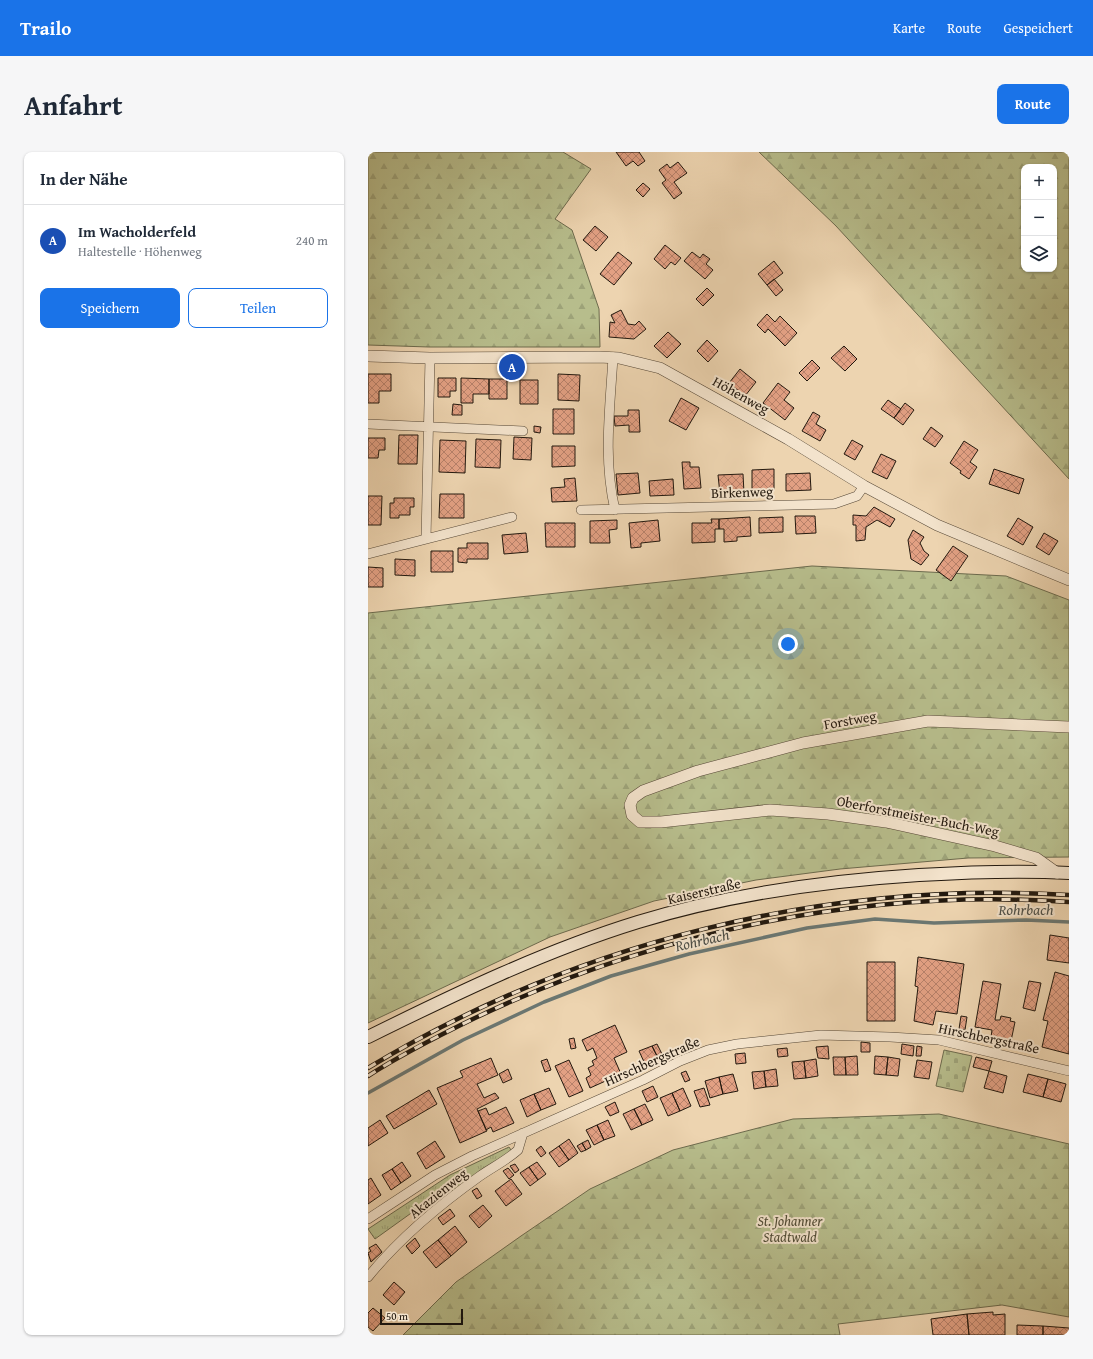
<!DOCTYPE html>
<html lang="de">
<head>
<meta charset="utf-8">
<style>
	body { margin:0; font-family:"Gentium Book Plus",serif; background:#f6f6f7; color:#1f2937 }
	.controls { position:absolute; right:12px; top:12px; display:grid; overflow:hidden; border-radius:8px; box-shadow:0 1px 3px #0004 }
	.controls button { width:36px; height:36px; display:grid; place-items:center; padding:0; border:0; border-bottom:1px solid #e0e1e3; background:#fff; color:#1f2937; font:20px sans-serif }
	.scale { position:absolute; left:12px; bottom:10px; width:83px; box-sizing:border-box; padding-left:4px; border:2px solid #22180e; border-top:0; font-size:11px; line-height:14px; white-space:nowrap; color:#22180e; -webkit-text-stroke:3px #f3e3cc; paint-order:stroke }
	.you { position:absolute; left:420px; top:492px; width:14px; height:14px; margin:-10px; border:3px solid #fff; border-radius:50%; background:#1a73e8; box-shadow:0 0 0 6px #1a73e833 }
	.badge { display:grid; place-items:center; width:26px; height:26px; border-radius:50%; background:#1a73e8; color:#fff; font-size:13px; font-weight:700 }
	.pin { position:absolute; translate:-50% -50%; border:2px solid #fff; box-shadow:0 1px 4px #0006 }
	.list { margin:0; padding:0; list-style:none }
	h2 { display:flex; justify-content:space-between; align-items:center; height:52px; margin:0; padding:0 16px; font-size:17px }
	h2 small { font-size:13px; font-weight:400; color:#747a83 }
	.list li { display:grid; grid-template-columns:26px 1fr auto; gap:12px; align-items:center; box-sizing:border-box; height:72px; padding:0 16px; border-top:1px solid #e0e1e3 }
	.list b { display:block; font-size:15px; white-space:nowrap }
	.list p { margin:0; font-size:13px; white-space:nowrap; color:#747a83 }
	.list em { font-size:13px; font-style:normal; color:#747a83 }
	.actions { display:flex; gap:8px; padding:12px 16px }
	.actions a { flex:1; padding:9px 0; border:1px solid #1a73e8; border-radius:8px; text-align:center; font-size:14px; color:#1a73e8 }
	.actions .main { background:#1a73e8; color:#fff }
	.icon { flex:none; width:22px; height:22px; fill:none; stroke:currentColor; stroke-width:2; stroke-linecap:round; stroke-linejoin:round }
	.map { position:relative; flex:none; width:701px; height:1183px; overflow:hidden; border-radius:8px }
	header { display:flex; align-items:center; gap:24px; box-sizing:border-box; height:56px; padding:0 20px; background:#1a73e8; color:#fff }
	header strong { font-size:19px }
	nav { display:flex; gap:22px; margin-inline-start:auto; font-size:14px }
	.intro { display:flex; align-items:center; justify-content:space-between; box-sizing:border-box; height:96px; padding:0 24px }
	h1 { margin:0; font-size:28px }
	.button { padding:10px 18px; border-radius:8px; background:#1a73e8; color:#fff; font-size:14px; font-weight:700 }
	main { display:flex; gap:24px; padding:0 24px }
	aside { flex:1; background:#fff; border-radius:8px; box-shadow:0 1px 3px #0004 }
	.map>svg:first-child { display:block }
	.grass { fill:url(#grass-tufts); stroke:#6c6a4d }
	.forest { fill:url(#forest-firs); stroke:#6c6a4d; fill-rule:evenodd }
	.cemetery { fill:url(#cemetery-stones); stroke:#6c6a4d }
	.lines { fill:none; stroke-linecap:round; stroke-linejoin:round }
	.stream { stroke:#6b7772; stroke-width:3.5 }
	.building { fill:url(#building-cross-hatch); stroke:#22180e }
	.minor-casing { stroke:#554736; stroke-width:10 }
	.tertiary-casing { stroke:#554736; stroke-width:12 }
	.secondary-casing { stroke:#22180e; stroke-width:14 }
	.minor { stroke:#f3e3cc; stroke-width:9 }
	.tertiary { stroke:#f3e3cc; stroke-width:11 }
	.secondary { stroke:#f3e3cc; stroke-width:12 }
	.rail-casing { stroke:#22180e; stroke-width:4.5 }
	.rail { stroke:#f3e3cc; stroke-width:3; stroke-dasharray:9; stroke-linecap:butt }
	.labels { text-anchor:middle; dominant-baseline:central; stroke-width:4; stroke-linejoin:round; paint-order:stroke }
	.street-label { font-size:14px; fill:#22180e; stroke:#f3e3cc }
	.park-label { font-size:14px; font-style:italic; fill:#4f4a34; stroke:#f3e3cc }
	.water-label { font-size:15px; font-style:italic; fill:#4d4f48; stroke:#f3e3cc }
</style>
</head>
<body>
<header>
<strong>Trailo</strong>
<nav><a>Karte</a><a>Route</a><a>Gespeichert</a></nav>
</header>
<div class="intro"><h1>Anfahrt</h1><a class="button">Route</a></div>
<main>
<aside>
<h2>In der Nähe<small></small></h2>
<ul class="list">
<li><span class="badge" style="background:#1a4fb4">A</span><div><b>Im Wacholderfeld</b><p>Haltestelle · Höhenweg</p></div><em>240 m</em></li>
</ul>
<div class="actions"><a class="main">Speichern</a><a>Teilen</a></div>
</aside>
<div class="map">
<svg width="701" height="1183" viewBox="0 0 701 1183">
	<defs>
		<pattern id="grass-tufts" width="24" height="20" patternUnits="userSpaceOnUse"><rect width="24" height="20" fill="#b7bd8c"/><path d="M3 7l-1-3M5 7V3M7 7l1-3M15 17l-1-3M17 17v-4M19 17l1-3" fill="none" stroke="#9da278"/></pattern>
		<pattern id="forest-firs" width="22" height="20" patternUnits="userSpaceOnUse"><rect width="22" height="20" fill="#b7bd8c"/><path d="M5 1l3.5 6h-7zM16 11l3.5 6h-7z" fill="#9da278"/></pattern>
		<pattern id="cemetery-stones" width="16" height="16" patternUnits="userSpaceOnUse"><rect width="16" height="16" fill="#b7bd8c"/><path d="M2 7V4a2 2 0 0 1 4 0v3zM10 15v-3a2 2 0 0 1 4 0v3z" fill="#9da278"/></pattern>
		<pattern id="building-cross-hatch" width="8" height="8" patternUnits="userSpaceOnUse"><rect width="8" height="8" fill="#e2a083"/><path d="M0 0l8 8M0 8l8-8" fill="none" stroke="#b7816a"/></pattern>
	</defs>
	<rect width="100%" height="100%" fill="#edd4b0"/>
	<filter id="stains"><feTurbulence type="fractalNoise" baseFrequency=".005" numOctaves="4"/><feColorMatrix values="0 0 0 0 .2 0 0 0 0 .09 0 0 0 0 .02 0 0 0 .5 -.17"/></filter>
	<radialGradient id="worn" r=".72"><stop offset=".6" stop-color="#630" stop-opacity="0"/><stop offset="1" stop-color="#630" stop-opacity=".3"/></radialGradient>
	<path class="grass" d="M141,995L143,998L138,1004L83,1040L74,1039L7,1087L0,1077L82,1023Z"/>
	<path class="forest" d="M0,0H195L223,17L187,67L204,78L231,157L232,195H61L0,193Z
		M391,0H701V327L468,74ZM656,15H686V117H656Z
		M444,414L638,424L701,448V705L600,706L472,717L388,728L286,749L182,785L0,871V461Z
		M571,962L701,992V1165L634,1153L470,1172L472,1183H35L88,1130L153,1084L222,1037L305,998L425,967Z"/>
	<path class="cemetery" d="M576,898L604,904L595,940L568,934Z"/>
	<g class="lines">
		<path class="stream" d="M0,941L95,888L176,850L243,824L321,802L439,776L507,767L566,771L658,768L701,770"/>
	</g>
	<path class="building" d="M248,0H271L277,9L270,14L265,9L258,14Z
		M310,10L319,21L306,30L314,41L306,47L294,31L298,28L291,18L299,12L302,16Z
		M275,31L282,37L275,45L268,38Z
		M227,74L240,85L228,99L215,88Z
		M297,93L313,106L307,113L303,110L297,117L286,107Z
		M250,100L264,111L246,133L232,122Z
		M324,100L332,106L335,102L342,107L338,112L345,118L337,127L316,109Z
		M406,109L415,121L399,133L390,122Z
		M406,127L415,138L408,144L399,133Z
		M339,136L346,143L335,154L328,147Z
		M253,158L260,172L267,173L271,169L278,177L266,187L241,185L242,170L247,171L243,163Z
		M399,162L407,170L412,164L429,181L417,194L400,177L397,181L389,173Z
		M300,180L313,192L299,206L286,194Z
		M339,188L350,199L340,210L329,199Z
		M476,194L489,207L477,219L463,206Z
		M444,208L452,216L439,229L431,221Z
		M372,217L388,230L377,244L361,231Z
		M0,222H23V239H11V251H0Z
		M190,222L212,223L211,249L190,248Z
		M70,226H88V239H82V245H70Z
		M93,226L121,227V242H105V251H93Z
		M121,227H139V247H121Z
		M152,228H170V252H152Z
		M410,231L422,240L416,248L426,256L417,268L395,251Z
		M313,246L331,256L318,278L301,269Z
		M520,248L533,257L526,266L513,257Z
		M537,251L546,258L535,273L526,266Z
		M85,252L94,253V263H84Z
		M185,257H206V282H185Z
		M260,258H271L272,280H261V273L247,274L246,264H260Z
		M445,260L452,264L448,272L458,278L452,289L434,279Z
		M166,274L173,275L172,281L166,280Z
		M563,275L575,284L567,295L555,287Z
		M31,283H50L49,312H30Z
		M146,285L164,286L163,308L145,307Z
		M0,286H17V298H11L10,306H0Z
		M108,287L133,288L132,316L107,315Z
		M72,288L98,289L97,321L71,320Z
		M484,288L495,294L487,308L476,302Z
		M596,289L610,298L602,310L609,315L601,327L592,321L593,319L582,311Z
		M184,294H207V314L184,315Z
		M513,302L528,309L519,327L504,320Z
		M314,310H322V315H331L333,336L316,337Z
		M406,317V338H384V318Z
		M626,317L656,327L651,342L621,332Z
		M270,321L272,341L250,343L248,322Z
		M442,321L443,338L418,339V322Z
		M375,322L376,341L352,342L350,323Z
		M207,326L209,349L184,350L183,336L197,335L196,327Z
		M305,327L306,343L282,344L281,329Z
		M72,342H96V366H71Z
		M0,344H14L13,373H0Z
		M26,346H46V355H42V363H31V366H22V351H26Z
		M506,355L527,367L522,375L509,368L498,375L497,388L488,389V373H485V363L498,364Z
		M427,364H447L448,381L428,382Z
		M382,365L383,384L369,385V389L356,390V377H351V367Z
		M415,365V380L391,381V366Z
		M650,366L665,375L655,393L639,384Z
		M343,367H351V377H347V390L324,391V371H344Z
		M249,368V377L241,378L242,391H222V369Z
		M290,368L292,389L273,391V395L263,396L261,371Z
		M177,371H207V395H178Z
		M545,378L556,385L552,391L556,399L561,403L553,413L543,407L540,388Z
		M158,381L160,400L136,402L134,383Z
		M676,381L690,389L681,403L668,395Z
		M99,391H120V407H99V411L90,410V396H99Z
		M585,394L600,404L583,429L568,418Z
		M63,399H85V420H63Z
		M27,407L47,408V424L27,423Z
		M0,415L15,416V435H0Z
		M682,783L701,786V811L679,808Z
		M550,805L596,812L589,862L568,859L565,873L546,869L550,835L547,834Z
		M499,810H527V869H499Z
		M687,820L701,824V902L674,895L680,869L675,868Z
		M615,829L633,832L627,868H632L633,864L643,866L642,869L647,870L643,889L623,885L624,878L607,875Z
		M661,829L673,831L667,859L655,856Z
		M593,864L599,865L597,878L591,877Z
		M247,873L259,900L246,906L253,922L222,936L218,926L223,923L220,916L226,913L224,909L229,906L225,896L219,899L214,888Z
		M206,886L208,896L203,897L201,887Z
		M493,890L502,891V900H493Z
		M289,892L294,902L289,904L284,894Z
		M534,892L546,894L545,904L533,902Z
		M284,894L290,906L277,912L271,899Z
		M460,894L461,907L450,906L448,895Z
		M549,894L554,895L553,904H548Z
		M419,896L420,904L410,905L409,897Z
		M377,901L378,911L368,912L367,902Z
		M489,904L490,923H478L477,905Z
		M507,904L520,905L518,923L506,922Z
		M465,905H477L478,923H466Z
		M520,905L532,907L530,924L518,923Z
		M608,905L624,909L621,919L605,915Z
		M123,906L130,923L109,932L116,946L127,941L131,946L109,957L119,979L92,991L69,936L95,925L92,919Z
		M179,907L183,918L177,920L173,909Z
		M448,907L450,924L438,926L436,909Z
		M201,908L215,939L201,945L187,914Z
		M549,908L564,910L561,927L546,925Z
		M436,909L438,926L426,927L424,910Z
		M140,917L144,927L135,931L131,922Z
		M408,917L410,934L398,935L396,919Z
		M318,919L322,928L317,930L313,921Z
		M396,919L398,935L386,937L384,920Z
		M621,919L639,924L635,941L616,936Z
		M365,922L370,939L355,942L351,925Z
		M660,922L680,927L675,945L655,940Z
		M351,925L355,942L342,946L337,929Z
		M680,927L698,932L693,950L675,945Z
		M285,934L290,945L279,950L274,939Z
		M181,936L188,952L173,958L166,942Z
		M315,936L323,954L312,959L304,941Z
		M336,936L342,953L332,955L326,939Z
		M61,938L69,952L26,977L18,964Z
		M304,941L312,959L300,964L292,946Z
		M166,942L173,958L159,965L152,948Z
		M247,950L251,960L242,964L237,955Z
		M277,952L285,968L274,973L266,957Z
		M138,955L146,971L125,980L123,975L118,978L110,959L118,956L121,963Z
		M266,957L274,973L263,978L255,962Z
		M12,968L20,981L0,994V976Z
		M240,968L247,984L236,988L229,973Z
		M229,973L236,988L226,993L218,978Z
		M201,987L210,1001L201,1008L191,994Z
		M220,988L223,995L218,998L214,991Z
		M67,989L77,1005L58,1017L49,1001Z
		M214,991L218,998L213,1000L209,994Z
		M173,994L178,1001L173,1005L168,998Z
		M191,994L201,1008L191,1015L181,1001Z
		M34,1010L43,1024L33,1031L24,1017Z
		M169,1010L178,1022L170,1028L161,1015Z
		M147,1012L151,1018L147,1021L142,1014Z
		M161,1015L170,1028L162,1034L152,1021Z
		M140,1016L146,1023L141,1027L135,1019Z
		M24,1017L33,1031L23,1038L14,1023Z
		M3,1026L13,1043L0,1052V1028Z
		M143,1027L154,1042L138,1054L127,1039Z
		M109,1036L114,1044L109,1047L104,1039Z
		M115,1053L124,1064L111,1076L101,1064Z
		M82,1057L87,1064L75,1073L70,1066Z
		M87,1074L99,1090L83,1104L70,1088Z
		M47,1086L52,1094L44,1102L38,1094Z
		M70,1088L83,1104L68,1116L55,1100Z
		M8,1092L14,1100L3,1110L0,1101L3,1099L1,1096Z
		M26,1130L37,1140L26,1153L15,1143Z
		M5,1156L17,1166L5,1179L0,1175V1161Z
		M625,1160V1163L637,1162V1183H601L599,1162Z
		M599,1162L601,1183H565L563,1167Z
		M649,1173L675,1174V1183H649Z
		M675,1174L701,1176V1183H675Z"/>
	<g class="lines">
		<defs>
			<path id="minor" d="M245,205C242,257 235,307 247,358
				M0,272L155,279
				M213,358L466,352L489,344L496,334
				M58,387L62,206
				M0,402L144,365
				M0,1067L67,1023L104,1004L275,928L312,909L340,898L369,892L453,883L522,885L571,888L701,919
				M0,1125C30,1088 74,1051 112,1024C125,1015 139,1008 150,998L155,981"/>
			<path id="tertiary" d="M0,204L62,206L231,205L251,206L292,216L420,287L496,334L569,373L701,428
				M689,721L668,706L627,694L518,670L460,662L402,658L293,670H272L264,663L262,653L265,646L275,639L330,619L435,591L560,569L701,575"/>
			<path id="secondary" d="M0,885C87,842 176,799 270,770C361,742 456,729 551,723C601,720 651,718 701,721"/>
		</defs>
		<use href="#minor" class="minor-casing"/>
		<use href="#tertiary" class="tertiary-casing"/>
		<use href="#secondary" class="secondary-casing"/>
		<use href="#minor" class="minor"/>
		<use href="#tertiary" class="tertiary"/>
		<use href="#secondary" class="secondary"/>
		<defs>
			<path id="rail" d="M0,916C208,790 458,728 701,743
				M0,924C34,902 70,884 107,866C290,779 499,736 701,750"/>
		</defs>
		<use href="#rail" class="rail-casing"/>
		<use href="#rail" class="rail"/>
	</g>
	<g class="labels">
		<g class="street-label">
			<text transform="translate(373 243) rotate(29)">Höhenweg</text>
			<text transform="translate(374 340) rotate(-2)">Birkenweg</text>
			<text transform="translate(482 568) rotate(-10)">Forstweg</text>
			<text transform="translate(550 664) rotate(11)">Oberforstmeister-Buch-Weg</text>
			<text transform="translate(336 739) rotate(-13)">Kaiserstraße</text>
			<text transform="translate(621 886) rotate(12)">Hirschbergstraße</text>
			<text transform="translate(284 909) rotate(-24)">Hirschbergstraße</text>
			<text transform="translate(70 1041) rotate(-39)">Akazienweg</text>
		</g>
		<g class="park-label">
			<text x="422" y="1069">St. Johanner<tspan x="422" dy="16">Stadtwald</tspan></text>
		</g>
		<g class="water-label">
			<text x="658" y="757">Rohrbach</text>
			<text transform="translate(334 788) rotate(-13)">Rohrbach</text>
		</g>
	</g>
	<rect width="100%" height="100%" filter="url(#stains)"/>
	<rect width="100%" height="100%" fill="url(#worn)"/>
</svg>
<div class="controls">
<button>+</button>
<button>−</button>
<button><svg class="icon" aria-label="layers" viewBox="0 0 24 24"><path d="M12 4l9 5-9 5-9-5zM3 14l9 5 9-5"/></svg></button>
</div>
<div class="scale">50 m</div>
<div class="you"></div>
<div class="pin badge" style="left:144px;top:215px;background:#1a4fb4">A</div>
</div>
</main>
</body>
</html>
